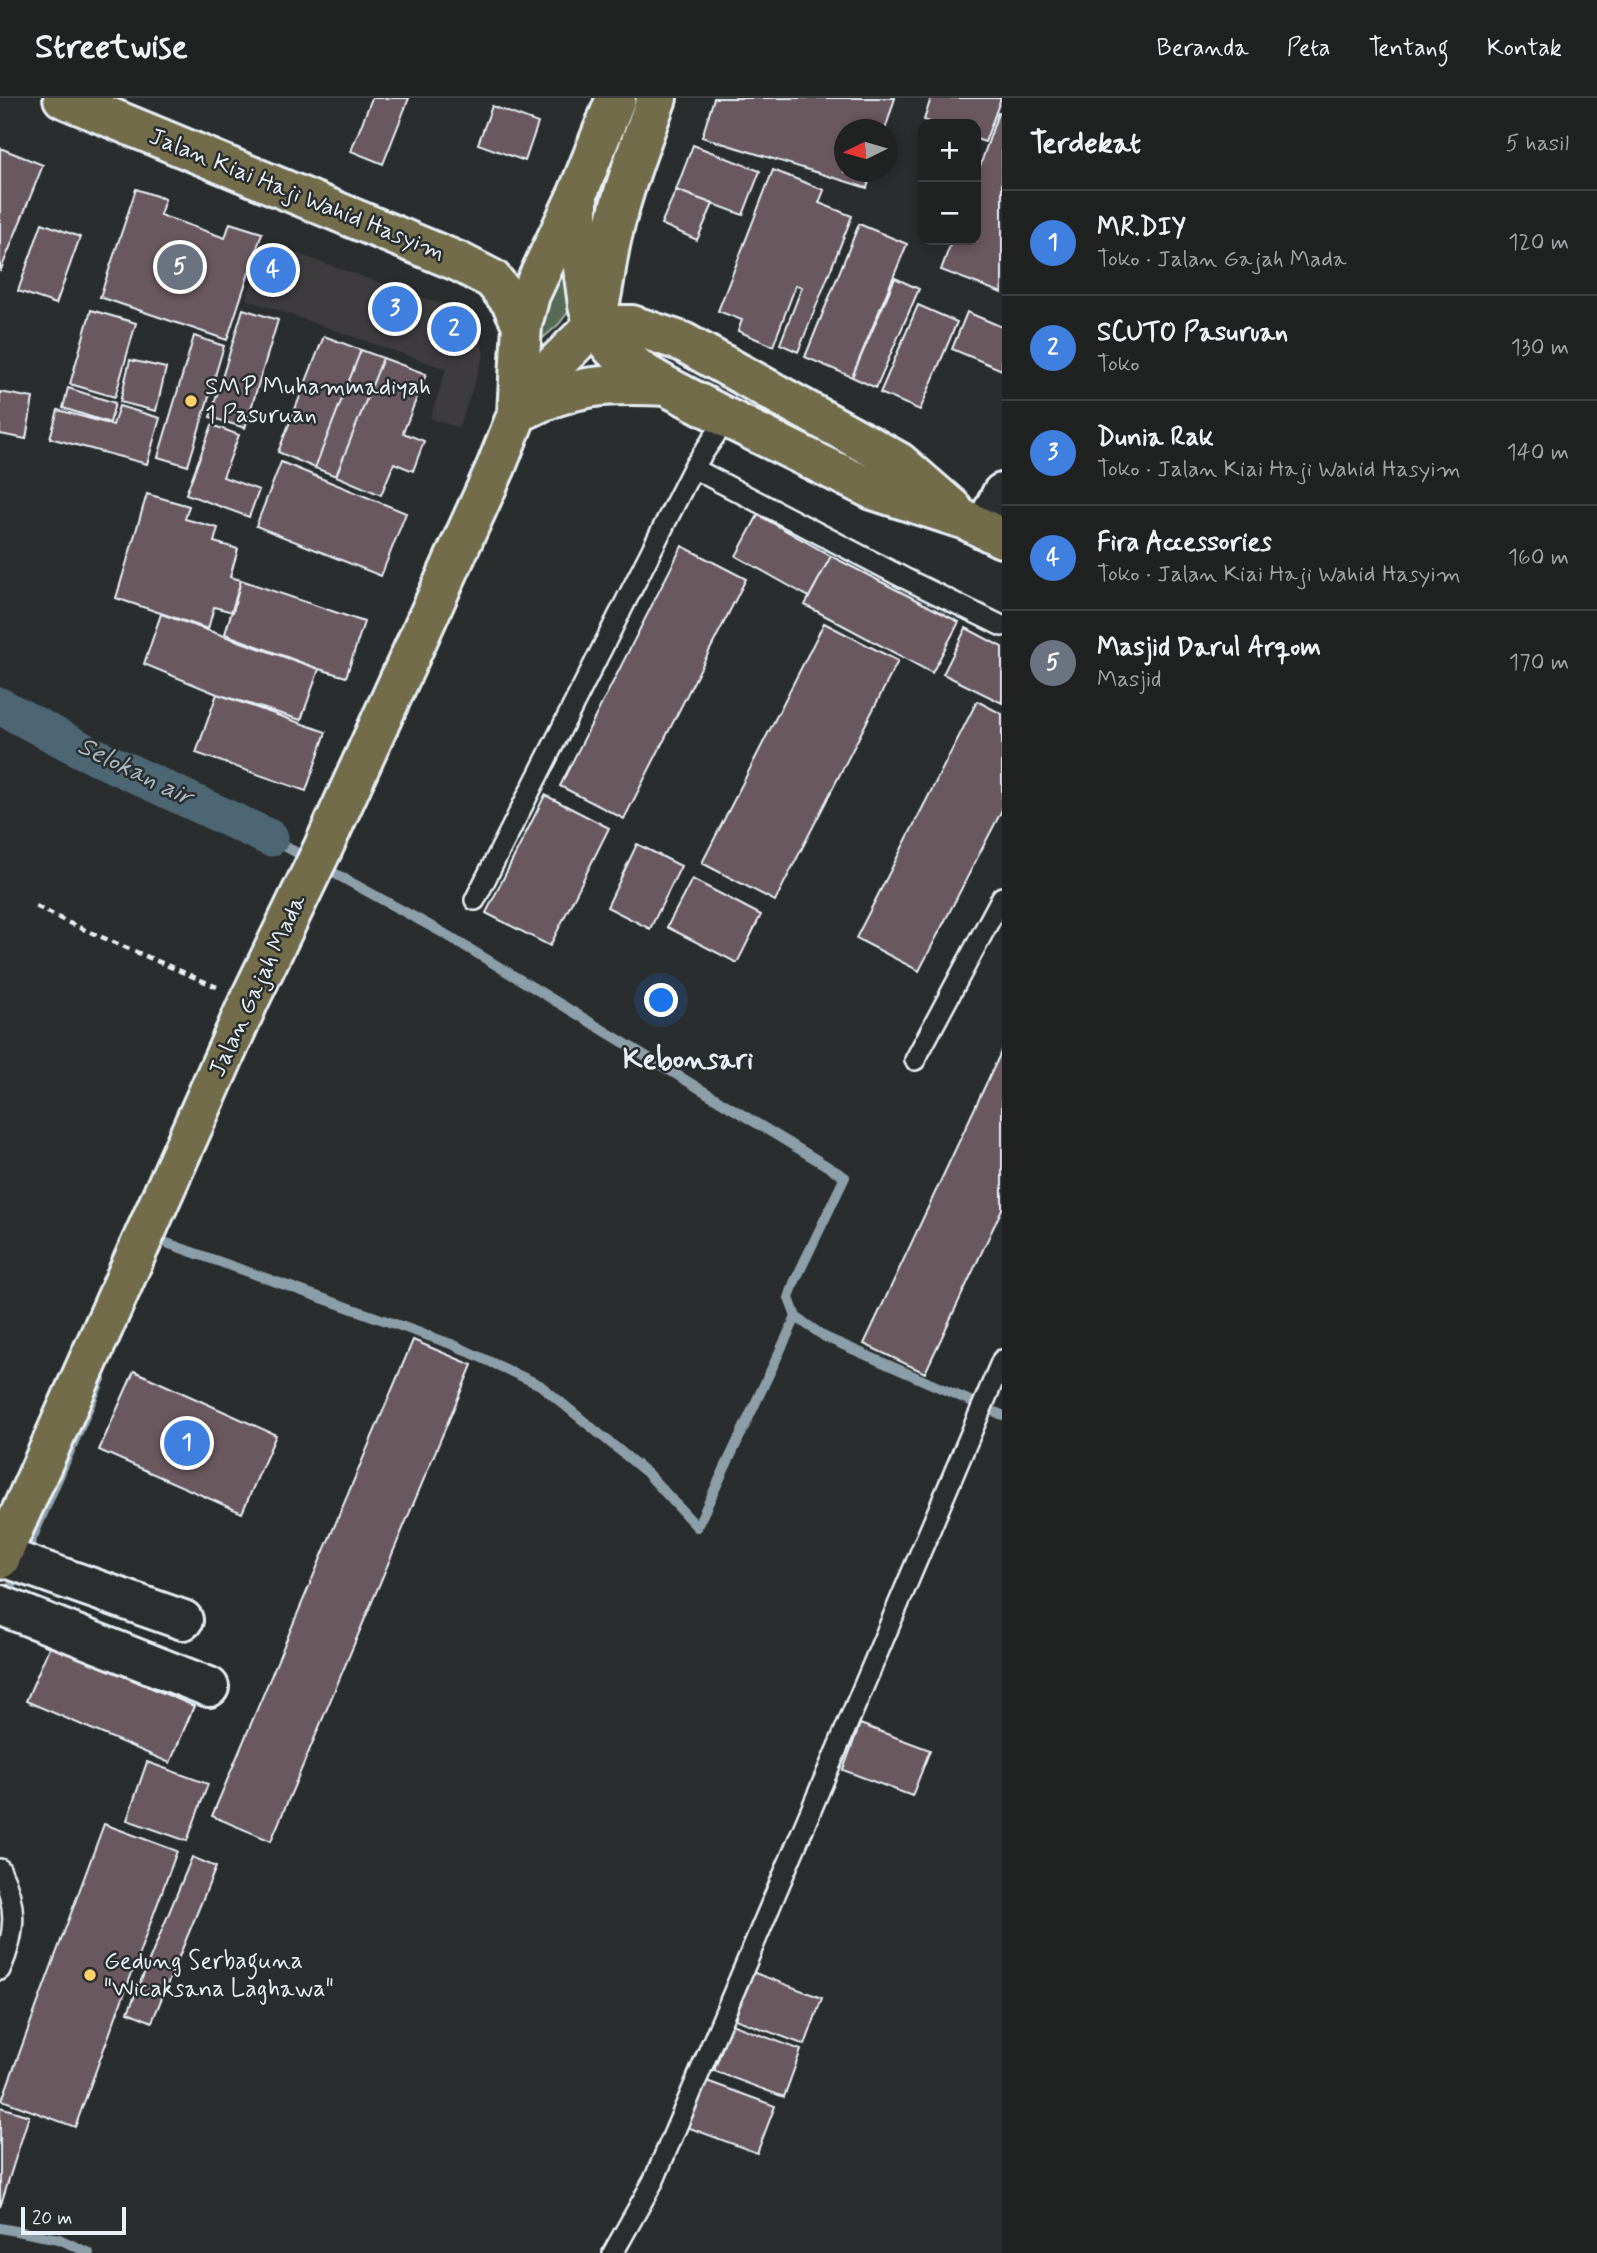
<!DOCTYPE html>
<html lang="id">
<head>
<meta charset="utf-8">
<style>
	body { margin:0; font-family:Mynerve,sans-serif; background:#282a2a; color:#f1f3f6 }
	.controls { position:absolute; right:21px; top:21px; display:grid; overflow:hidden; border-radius:14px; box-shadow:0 4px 10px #0003 }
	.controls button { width:63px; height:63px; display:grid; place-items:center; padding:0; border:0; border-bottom:2px solid #3d3f40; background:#202222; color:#f1f3f6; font:35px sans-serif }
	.compass { position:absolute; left:834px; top:21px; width:63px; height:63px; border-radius:50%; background:#202222; box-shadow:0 4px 10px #0003; rotate:265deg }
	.scale { position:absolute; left:21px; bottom:18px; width:105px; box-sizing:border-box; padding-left:7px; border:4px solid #e8f1f8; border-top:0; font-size:19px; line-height:24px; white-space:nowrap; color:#e8f1f8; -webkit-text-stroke:5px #2a2d2e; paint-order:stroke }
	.you { position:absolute; left:662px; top:903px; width:24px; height:24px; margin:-18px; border:5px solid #fff; border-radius:50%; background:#1a73e8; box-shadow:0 0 0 10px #1a73e833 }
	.badge { display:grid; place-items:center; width:46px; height:46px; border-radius:50%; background:#8c9099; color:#fff; font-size:23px; font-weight:700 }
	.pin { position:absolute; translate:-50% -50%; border:4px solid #fff; box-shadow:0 2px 7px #0006 }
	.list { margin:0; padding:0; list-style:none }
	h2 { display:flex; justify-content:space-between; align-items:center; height:91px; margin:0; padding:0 28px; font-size:30px }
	h2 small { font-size:23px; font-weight:400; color:#a2a4a5 }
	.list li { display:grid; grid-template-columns:46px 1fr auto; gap:21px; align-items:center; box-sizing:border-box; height:105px; padding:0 28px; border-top:2px solid #3d3f40 }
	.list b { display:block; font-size:26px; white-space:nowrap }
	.list p { margin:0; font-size:23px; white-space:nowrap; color:#a2a4a5 }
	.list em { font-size:23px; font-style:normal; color:#a2a4a5 }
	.map { position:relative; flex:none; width:1002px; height:2155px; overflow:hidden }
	header { display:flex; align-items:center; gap:42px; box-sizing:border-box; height:98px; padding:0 35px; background:#202222; border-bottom:2px solid #3d3f40 }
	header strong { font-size:33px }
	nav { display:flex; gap:38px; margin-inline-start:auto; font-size:24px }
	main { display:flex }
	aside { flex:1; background:#202222 }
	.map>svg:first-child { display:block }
	.built { fill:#3d3a3d }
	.green { fill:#576b57; stroke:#a0aea8; stroke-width:2 }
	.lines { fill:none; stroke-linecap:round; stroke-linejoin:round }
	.stream { stroke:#8c9ea8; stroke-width:10 }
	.canal { stroke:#4e6673; stroke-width:37 }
	.building { fill:#6a585f; stroke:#e8f1f8; stroke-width:2 }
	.service-casing { stroke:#e8f1f8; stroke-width:24 }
	.minor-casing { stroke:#e8f1f8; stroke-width:44 }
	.primary-casing { stroke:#e8f1f8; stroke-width:44 }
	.path { stroke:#e8f1f8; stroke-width:4.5; stroke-dasharray:7 5; stroke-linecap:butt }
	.service { stroke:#2a2d2e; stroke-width:19 }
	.minor { stroke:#2a2d2e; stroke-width:38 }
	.primary { stroke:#726c4b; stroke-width:38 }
	.poi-dot { fill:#ffd166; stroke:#2a2d2e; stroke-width:2.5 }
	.labels { text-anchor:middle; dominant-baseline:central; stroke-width:5; stroke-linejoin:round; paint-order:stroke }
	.street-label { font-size:24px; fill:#e8f1f8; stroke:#2a2d2e }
	.poi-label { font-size:24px; fill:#e8f1f8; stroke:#2a2d2e; text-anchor:start }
	.water-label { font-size:26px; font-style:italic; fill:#aab9c3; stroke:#2a2d2e }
	.quarter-label { font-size:28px; font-weight:bold; fill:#e8f1f8; stroke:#2a2d2e }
</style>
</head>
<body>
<header>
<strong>Streetwise</strong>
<nav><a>Beranda</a><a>Peta</a><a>Tentang</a><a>Kontak</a></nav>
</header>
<main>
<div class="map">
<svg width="1002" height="2155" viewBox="0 0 1002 2155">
	<rect width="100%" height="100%" fill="#2a2d2e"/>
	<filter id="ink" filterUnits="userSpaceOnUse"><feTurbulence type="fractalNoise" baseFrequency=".0143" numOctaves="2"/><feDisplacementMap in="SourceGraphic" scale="14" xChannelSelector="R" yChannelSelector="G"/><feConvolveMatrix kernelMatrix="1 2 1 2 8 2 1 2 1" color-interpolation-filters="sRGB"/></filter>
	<g filter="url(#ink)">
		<path class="built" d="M266,145L476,218L484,257L459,330L430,320L446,271L246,201Z"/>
		<path class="green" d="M568,173L571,210L559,226L534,248L538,211L560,174Z"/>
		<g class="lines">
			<path class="stream" d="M270,740L445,836L845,1079L794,1185L789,1200L796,1219L825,1239L1002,1317
				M156,1154L161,1143L454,1247L540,1287L647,1375L697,1429L796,1219
				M6,1501L101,1281
				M0,2130L59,2141L89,2155"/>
			<path class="canal" d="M0,608L84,653L270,740"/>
		</g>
		<path class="building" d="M372,0H409L383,66L351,53Z
			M714,0H895L885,32H844V74H872L867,90L702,39Z
			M931,0H1001L985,44L976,41V26H935L924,22Z
			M492,8L538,25L525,63L478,46Z
			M998,15L1002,16V195L941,172L952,142H976V80Z
			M693,47L760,73L743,117L676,92Z
			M0,50L43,67L0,174Z
			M773,72L824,92L819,105L852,118L798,254L780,246L802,189L796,187L773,248L738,233L742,222L718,213Z
			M136,91L165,101L160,117L225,140L230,125L262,135L227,242L100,199Z
			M676,92L713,106L697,142L661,126Z
			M42,125L80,139L56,206L18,193Z
			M859,126L907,146L852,279L805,259Z
			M895,180L919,191L876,290L852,279Z
			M918,207L957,224L920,312L880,295Z
			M243,211L278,222L245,330L210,319Z
			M91,212L136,225L115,299L70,286Z
			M967,214L1002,229V272L952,251Z
			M194,238L224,248L188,368L158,359Z
			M324,238L361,252L315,370L278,354Z
			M361,252L383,260L336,378L315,370Z
			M383,260L426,276L403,335L424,343L413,373L394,365L381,397L336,378Z
			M130,262L166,270L156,313L120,304Z
			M68,290L115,305L110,325L63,310Z
			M0,294L33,300L26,341L0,336Z
			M119,308L160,320L147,366L50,340L58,312L113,327Z
			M212,327L239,337L223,379L259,392L249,419L186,396Z
			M281,364L406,415L381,478L256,428Z
			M147,396L189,408L185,421L218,430L214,444L238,451L230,479L241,482L233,514L214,509L208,531L116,500Z
			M758,417L831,458L809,499L736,458Z
			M682,448L746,481L624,721L560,688Z
			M831,458L959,524L932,575L805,507Z
			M241,482L364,524L346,579L319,571L225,536Z
			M161,516L319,571L301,622L217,596L144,566Z
			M824,525L898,563L775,803L702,765Z
			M966,530L1002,549V605L943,576Z
			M217,596L326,634L306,693L196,655Z
			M977,603L1002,616V712L919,873L856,840Z
			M545,697L609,730L550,848L486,815Z
			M637,746L681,768L650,831L607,809Z
			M692,781L761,817L737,865L667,829Z
			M1002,952V1111L925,1275L864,1246Z
			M413,1242L472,1267L271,1743L212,1718Z
			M134,1273L276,1337L242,1415L99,1352Z
			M50,1547L194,1608L170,1665L26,1603Z
			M860,1626L930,1652L912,1698L843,1672Z
			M147,1664L208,1686L187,1743L127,1722Z
			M104,1726L177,1753L75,2029L2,2002Z
			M192,1759L216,1769L152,1924L128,1914Z
			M752,1874L822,1900L805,1947L735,1921Z
			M731,1926L801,1952L784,1999L714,1973Z
			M704,1982L775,2008L757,2055L687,2029Z
			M0,2009L29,2018L0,2109Z"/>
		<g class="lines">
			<defs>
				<path id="service" d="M693,370L727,320
					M475,802L693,370L904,480L1002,528
					M915,962L1002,799
					M0,1771C18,1808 16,1836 0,1872
					M613,2155L654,2082L1002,1262"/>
				<path id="minor" d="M984,431L1002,395
					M1,1458L183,1522
					M0,1507L209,1589"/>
				<path id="primary" d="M63,0L459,164L492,181L511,204L522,227
					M578,95V132L588,207L594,227L613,251L644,275L666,288L727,320L873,392L966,422L1002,440
					M598,212C605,186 606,163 612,138C623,91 640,46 657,0
					M594,227H632L683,244L899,364L953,411
					M520,314C573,286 607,285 666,288
					M517,316L522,227L530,197L578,95L616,0
					M0,1461L249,903L323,750L496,369L517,316L550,271L594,227"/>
			</defs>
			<use href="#service" class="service-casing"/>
			<use href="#minor" class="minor-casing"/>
			<use href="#primary" class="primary-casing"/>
			<path class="path" d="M36,808L67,824L217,889"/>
			<use href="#service" class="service"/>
			<use href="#minor" class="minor"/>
			<use href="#primary" class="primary"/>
		</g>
	</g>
	<g class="poi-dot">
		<circle cx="191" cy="303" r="7"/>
		<circle cx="90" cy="1877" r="7"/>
	</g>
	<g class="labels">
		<g class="street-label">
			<text transform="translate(297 97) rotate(22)">Jalan Kiai Haji Wahid Hasyim</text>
			<text transform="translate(258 888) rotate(-65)">Jalan Gajah Mada</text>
		</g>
		<g class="poi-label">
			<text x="205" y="289">SMP Muhammadiyah<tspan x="205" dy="28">1 Pasuruan</tspan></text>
			<text x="104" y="1863">Gedung Serbaguna<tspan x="104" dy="28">"Wicaksana Laghawa"</tspan></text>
		</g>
		<g class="water-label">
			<text transform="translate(135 674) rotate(26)">Selokan air</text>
		</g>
		<g class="quarter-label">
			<text x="688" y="962">Kebonsari</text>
		</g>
	</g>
</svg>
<div class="controls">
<button>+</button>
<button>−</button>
</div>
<svg class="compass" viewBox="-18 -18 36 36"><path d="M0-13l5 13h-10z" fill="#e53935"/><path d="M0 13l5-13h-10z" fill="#a2a4a5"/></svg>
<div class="scale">20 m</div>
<div class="you"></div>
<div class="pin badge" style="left:187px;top:1345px;background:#3f7fe0">1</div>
<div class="pin badge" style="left:454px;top:231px;background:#3f7fe0">2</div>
<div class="pin badge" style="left:395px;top:211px;background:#3f7fe0">3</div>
<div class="pin badge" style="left:273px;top:172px;background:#3f7fe0">4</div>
<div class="pin badge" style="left:180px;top:169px;background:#6b7280">5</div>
</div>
<aside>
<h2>Terdekat<small>5 hasil</small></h2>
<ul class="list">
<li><span class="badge" style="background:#3f7fe0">1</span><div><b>MR.DIY</b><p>Toko · Jalan Gajah Mada</p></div><em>120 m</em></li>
<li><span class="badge" style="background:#3f7fe0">2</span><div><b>SCUTO Pasuruan</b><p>Toko</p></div><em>130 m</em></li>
<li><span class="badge" style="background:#3f7fe0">3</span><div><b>Dunia Rak</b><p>Toko · Jalan Kiai Haji Wahid Hasyim</p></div><em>140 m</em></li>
<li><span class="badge" style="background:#3f7fe0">4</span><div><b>Fira Accessories</b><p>Toko · Jalan Kiai Haji Wahid Hasyim</p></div><em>160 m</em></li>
<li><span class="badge" style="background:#6b7280">5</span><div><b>Masjid Darul Arqom</b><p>Masjid</p></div><em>170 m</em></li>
</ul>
</aside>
</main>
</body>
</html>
